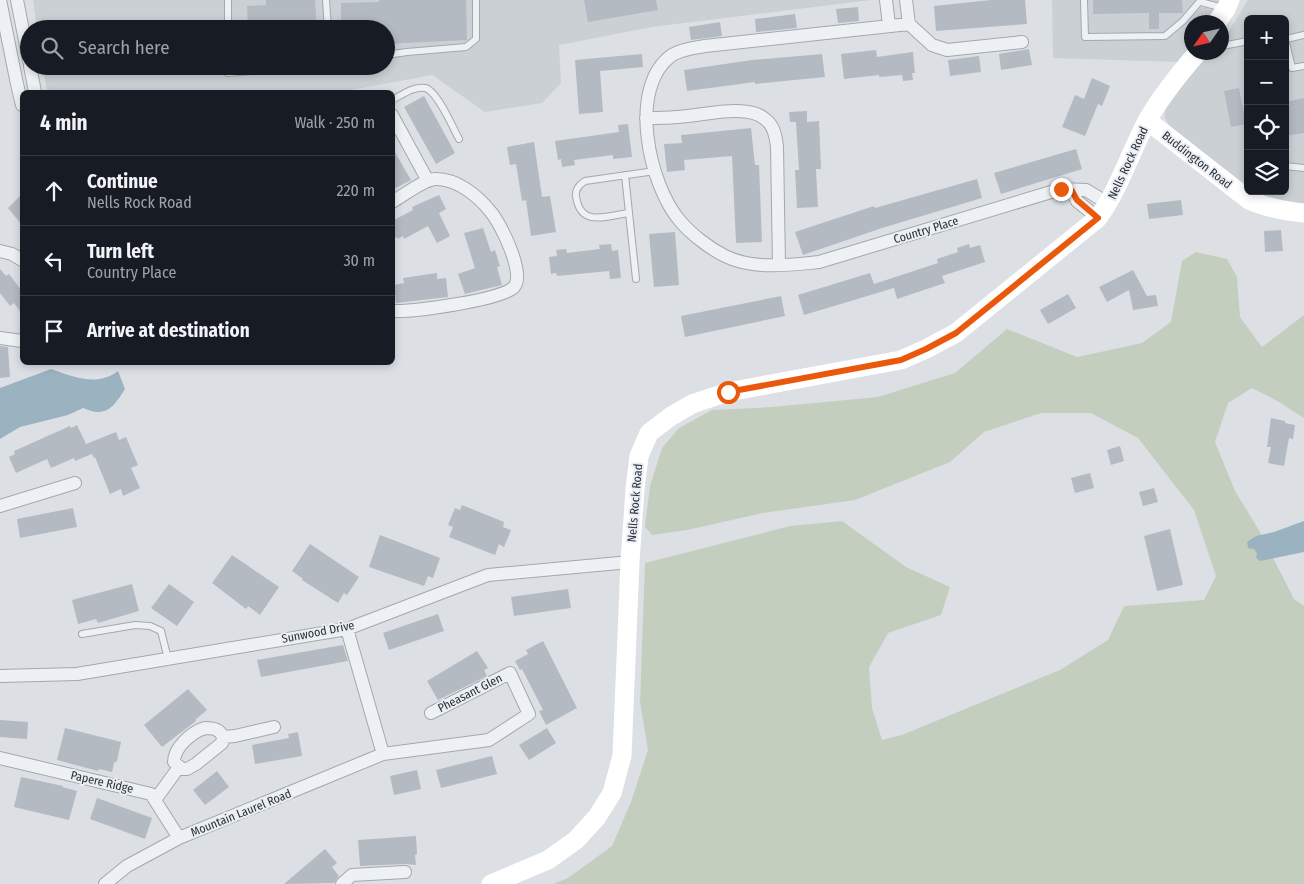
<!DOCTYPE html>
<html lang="en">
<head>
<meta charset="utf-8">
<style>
	body { margin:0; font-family:"Fira Sans Condensed",sans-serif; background:#20242c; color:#f1f3f6 }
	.controls { position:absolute; right:15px; top:15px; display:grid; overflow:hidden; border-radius:8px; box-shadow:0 2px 8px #0003 }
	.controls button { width:45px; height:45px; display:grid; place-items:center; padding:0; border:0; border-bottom:1px solid #363941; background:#171b24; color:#f1f3f6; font:25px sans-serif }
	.compass { position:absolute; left:1184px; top:15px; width:45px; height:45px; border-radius:50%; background:#171b24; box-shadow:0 2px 8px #0003; rotate:236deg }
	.stop { position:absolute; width:15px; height:15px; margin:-11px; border:4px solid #ea580c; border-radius:50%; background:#fff }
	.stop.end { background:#ea580c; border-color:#fff; box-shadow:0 1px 5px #0008 }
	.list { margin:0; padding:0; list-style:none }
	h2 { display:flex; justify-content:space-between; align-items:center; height:65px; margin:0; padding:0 20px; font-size:21px }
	h2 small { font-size:16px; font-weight:400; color:#9ea1a6 }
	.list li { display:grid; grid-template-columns:32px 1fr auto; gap:15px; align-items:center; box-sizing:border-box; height:70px; padding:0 20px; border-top:1px solid #363941 }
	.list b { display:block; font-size:19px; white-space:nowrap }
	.list p { margin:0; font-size:16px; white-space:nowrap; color:#9ea1a6 }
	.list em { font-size:16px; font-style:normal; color:#9ea1a6 }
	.icon { flex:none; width:28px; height:28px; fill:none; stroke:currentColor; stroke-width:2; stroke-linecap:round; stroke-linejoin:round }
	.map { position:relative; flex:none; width:1304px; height:884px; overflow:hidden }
	.search { position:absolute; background:#171b24; box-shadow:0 2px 8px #0003; left:20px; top:20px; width:375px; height:55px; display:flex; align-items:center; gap:12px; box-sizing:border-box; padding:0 18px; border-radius:28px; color:#9ea1a6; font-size:19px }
	.panel { position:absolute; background:#171b24; box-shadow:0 2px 8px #0003; left:20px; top:90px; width:375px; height:275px; border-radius:8px }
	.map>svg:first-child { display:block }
	.built { fill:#cbd0d5 }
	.green { fill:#c4cebe }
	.water { fill:#9bb2c1 }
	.building { fill:#b4bac1 }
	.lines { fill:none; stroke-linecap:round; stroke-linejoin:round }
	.lane-casing { stroke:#a2a8ae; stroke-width:8 }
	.street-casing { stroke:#a2a8ae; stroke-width:14 }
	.lane { stroke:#eef1f3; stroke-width:6 }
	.street { stroke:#eef1f3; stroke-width:12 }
	.secondary { stroke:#fff; stroke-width:19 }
	.route { stroke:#ea580c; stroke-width:6 }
	.labels { text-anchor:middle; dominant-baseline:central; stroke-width:4; stroke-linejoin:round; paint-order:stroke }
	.street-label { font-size:12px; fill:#283039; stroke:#ebeff3 }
</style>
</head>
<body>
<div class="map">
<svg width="1304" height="884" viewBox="0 0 1304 884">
	<rect width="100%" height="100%" fill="#dce0e5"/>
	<path class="built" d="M33,0H871L652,27L559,45L561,83L542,103L485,112L432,75L340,92H47L43,66H386V29H37Z
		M1052,0H1221L1211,22H1192L1191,46L1179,62L1053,58Z
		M1248,0H1304V207L1263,200L1250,191H1285V19H1248V190L1171,129L1165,118V108L1171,94L1211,53L1222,52V42Z"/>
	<path class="green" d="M1196,252L1227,259L1237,277L1240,317L1262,347L1304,315V418L1279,402L1252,388L1228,403L1215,442L1235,491L1260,532L1294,599L1304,606V884H553L568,878L612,846L631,802L648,750L640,702L645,563L790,526L842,521L906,567L950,587L941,615L888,633L869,667L872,708L882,740L902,735L1060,670L1108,640L1124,606L1204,600L1216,576L1194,510L1138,438L1091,413H1041L984,432L950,462L855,500L763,513L687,530L652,535L645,527L650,486L662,448L679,428L712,410L772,407L878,397L955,373L1007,329L1077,357L1142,343L1171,322L1182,261Z"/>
	<path class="water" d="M51,369C74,377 97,387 118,371L125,389C113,408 106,418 83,408L68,415L20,427L0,439V388Z
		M1304,521V552L1260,561L1256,558L1257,553L1254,549L1248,548L1247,542L1256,536L1274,532Z"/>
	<path class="building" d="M266,0H315L317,29H248L247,6L266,5Z
		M379,0H466L467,40L386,44V29H341V3L379,2Z
		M584,0H656L658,10L588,22Z
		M991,0H1025L1027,24L936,31L934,6Z
		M1093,0H1182L1183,13H1159V29H1149V13L1093,14Z
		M858,7L859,21L838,23L836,9Z
		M795,14L797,28L756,32L755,19Z
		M720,22L722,36L691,40L689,27Z
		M1029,49L1032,65L1001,70L999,54Z
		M876,50L877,57L913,52L915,73H912L913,80L903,81L902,75L879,77V75L844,79L841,54Z
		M642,54L643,67L600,71L603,112L579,114L575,60Z
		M822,54L825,77L755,84V82L687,91L684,70L752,60Z
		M979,56L981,72L950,76L948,60Z
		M1092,78L1110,86L1102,106L1098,104L1085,136L1062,127L1075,95L1084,99Z
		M1239,88L1246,124L1231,127L1224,91Z
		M424,96L455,153L436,164L404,107Z
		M1304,98V133L1285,136V102Z
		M807,111V122L819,121L821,169H816L818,207L797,208L795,170H799L796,122H790L789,112Z
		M628,124L632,157L613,159V155L574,160L575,165L562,167L561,159L558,160L555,141L619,132L618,125Z
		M751,128L755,165H759L762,242L736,243L732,156L684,160L685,170L667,172L664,144L682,143L681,135Z
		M534,142L542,197L550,196L556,232L531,236L526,200L522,201L516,164L510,165L507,147Z
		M392,147L411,180L392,190Z
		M1076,149L1082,169L1001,194L994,173Z
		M977,179L982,198L882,228L803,255L795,232L874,206L875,208Z
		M22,194V225L8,208Z
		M439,195L446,209L439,213L450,236L437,243L428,226L404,239L403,236L398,239L397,237L392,239V221L413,210L412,207Z
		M1181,200L1183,215L1149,219L1147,204Z
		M483,228L491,252L495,250L500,266L497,267L502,285L465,294L458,274L475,268L464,233Z
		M1281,230L1283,251L1265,252L1264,231Z
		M675,232L679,285L654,287L649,234Z
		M611,244L612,251L618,250L621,278L610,279L609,271L557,276L556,273L551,274L549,257L557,256L556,250L566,249L567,253L600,249L599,245Z
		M969,244L970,248L980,245L985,262L942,276L945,283L897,299L894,288L804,315L798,295L870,273L874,284L938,263L937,259L958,252L957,248Z
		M0,269L6,276L9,274L22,291V314L14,303L10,306L0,293Z
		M1133,270L1147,296L1156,295L1158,306L1133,310L1129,290L1107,302L1099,287Z
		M437,273V279L446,278L448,297L396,303L394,285L404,283L403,278Z
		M1068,294L1076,308L1048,324L1040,310Z
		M781,296L785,316L685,337L681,316Z
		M0,346L8,347L10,377L0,378Z
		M1271,418L1285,421V423L1295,425L1293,439L1289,438L1284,466L1268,463L1271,447H1267Z
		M77,425L86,444L116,432L119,440L126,437L138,465L131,468L140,488L123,496L121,489L110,494L95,457L94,458L92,454L75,461L74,458L51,468L47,459L16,473L9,457L15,454L14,451L70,426L71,428Z
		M1120,446L1124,461L1111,465L1107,450Z
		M1090,473L1094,488L1075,493L1071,478Z
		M1154,488L1158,502L1143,506L1139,492Z
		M462,505L504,522L503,527L511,530L504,547L499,544L495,555L449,537L453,527L448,525L455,508L460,510Z
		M73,508L77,527L20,538L17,519Z
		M1170,529L1183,585L1157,591L1144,536Z
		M380,535L440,558L433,578L428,576L424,586L369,567Z
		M310,544L359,577L347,595L344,593L338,603L302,580L303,579L292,571Z
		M232,555L279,587L260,615L248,606L246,609L212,583Z
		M132,584L139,611L98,623L96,619L78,624L72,600Z
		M169,584L194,602L177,626L151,608Z
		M568,589L571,608L514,616L511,597Z
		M438,614L444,631L389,650L383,633Z
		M543,641L577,708L546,725L539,711L543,710L522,669L520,670L515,661L528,654L526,650Z
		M343,645L348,661L261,677L257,660Z
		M477,651L488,668L484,670L487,676L438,700L427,681Z
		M188,689L207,710L195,720L196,721L162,747L144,725Z
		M0,720L28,722L27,739L0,737Z
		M65,728L121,742L117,761L114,763L112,772L99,769L98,771L57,760Z
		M547,728L556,743L529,760L519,745Z
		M298,732L302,756L255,764L252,745L289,738L288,734Z
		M492,756L497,774L441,788L436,770Z
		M417,770L421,789L394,795L390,776Z
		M217,771L229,787L205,805L193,790Z
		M21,777L63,786L62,787L77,791L69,820L14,807Z
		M97,798L152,818L145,839L90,819Z
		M416,836L417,854L415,855L416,865L405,864L360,866L358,840Z
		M325,849L337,863L332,867L339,876L334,883L284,884Z"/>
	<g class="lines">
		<defs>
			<path id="lane" d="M228,0V29
				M326,0L328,29
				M1084,0L1085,37L1165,36L1183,21L1201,0
				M1201,2L1223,8
				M1285,39L1292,68L1304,66
				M1286,39L1304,35
				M1222,46L1248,41
				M386,55L407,52L466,47L476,39V0
				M228,66V73L306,66
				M392,100C402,95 414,86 425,88C437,90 453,128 459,139
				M1285,166L1304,168
				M625,175L636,279
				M629,213C607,216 580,228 576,196C575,189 579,185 585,181L655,171
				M82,634L135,625L150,626L161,631L168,659"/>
			<path id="street" d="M0,0L17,84L22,105
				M17,0L29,61
				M886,0L889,25
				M906,0L909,24L932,45L947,50L1022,42
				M909,24L705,46C694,48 682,49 672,55C627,87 649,185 680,221C691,234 709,248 725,256C753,270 789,265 819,262L1061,189L1086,190L1109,204
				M30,66L35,92
				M392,115L428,181
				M646,118C657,118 667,118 677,117C701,116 747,103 765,119C774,125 776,137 777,147L779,265
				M1072,191L1077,201L1098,218
				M392,202C403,196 424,179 436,179C457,179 477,195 490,211C500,222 526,274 514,287C502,300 413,312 392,311
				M0,251L12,254L22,260
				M0,338L22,341
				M0,506L75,483
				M347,629L383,754
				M0,676L77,674L347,629L488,575L630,562
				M205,728C213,728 220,729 223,737L222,743L196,764L187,769H182L174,762C174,747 192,732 205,728Z
				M223,737L235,736L274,727
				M0,758L151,794L179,838
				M155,800L179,767
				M105,884L127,866L179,838L383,754L489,740L529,714L510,673L431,713
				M342,884L352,875L405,872"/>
		</defs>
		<use href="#lane" class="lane-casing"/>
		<use href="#street" class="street-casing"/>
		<use href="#lane" class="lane"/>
		<use href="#street" class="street"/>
		<path class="secondary" d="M1217,22L1226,9L1230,0
			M1148,121L1249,200C1267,208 1284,211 1304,213
			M491,884L548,860L576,840L597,817L612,793L622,756L630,562L635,489L639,456L649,433L670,417L692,404L728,392L901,360L926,349L956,333L1098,218C1119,189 1130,153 1147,121C1161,96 1179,74 1198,52"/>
	</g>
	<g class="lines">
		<path class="route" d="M728,392L901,360L926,349L956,333L1098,218L1077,200L1072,191L1061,189"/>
	</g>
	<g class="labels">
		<g class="street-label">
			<text transform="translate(1197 160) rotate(38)">Buddington Road</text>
			<text transform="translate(1128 163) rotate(-65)">Nells Rock Road</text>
			<text transform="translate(926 230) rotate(-17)">Country Place</text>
			<text transform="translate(635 503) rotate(-85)">Nells Rock Road</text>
			<text transform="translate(318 632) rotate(-11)">Sunwood Drive</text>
			<text transform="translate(470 693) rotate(-27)">Pheasant Glen</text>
			<text transform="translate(102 782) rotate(13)">Papere Ridge</text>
			<text transform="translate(241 813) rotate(-22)">Mountain Laurel Road</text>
		</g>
	</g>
</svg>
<div class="controls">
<button>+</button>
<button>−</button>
<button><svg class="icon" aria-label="locate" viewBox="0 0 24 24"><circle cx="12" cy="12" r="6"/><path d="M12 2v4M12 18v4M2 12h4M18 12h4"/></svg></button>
<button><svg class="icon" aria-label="layers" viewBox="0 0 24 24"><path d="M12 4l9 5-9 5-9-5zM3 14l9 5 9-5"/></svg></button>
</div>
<svg class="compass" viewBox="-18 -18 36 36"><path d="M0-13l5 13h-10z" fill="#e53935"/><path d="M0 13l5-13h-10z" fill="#9ea1a6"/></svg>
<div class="stop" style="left:728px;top:392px"></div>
<div class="stop end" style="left:1061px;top:189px"></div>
<div class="search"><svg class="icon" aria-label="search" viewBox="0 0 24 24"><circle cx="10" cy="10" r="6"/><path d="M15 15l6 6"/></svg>Search here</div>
<section class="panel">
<h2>4 min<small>Walk · 250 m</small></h2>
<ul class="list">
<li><svg class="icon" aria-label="ahead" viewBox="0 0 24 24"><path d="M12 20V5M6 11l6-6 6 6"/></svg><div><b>Continue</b><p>Nells Rock Road</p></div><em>220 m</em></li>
<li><svg class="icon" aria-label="left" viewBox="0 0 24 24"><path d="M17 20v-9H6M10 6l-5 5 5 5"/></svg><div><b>Turn left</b><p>Country Place</p></div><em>30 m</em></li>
<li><svg class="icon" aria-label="arrive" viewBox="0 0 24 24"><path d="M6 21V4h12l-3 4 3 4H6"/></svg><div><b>Arrive at destination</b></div></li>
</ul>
</section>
</div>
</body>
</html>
